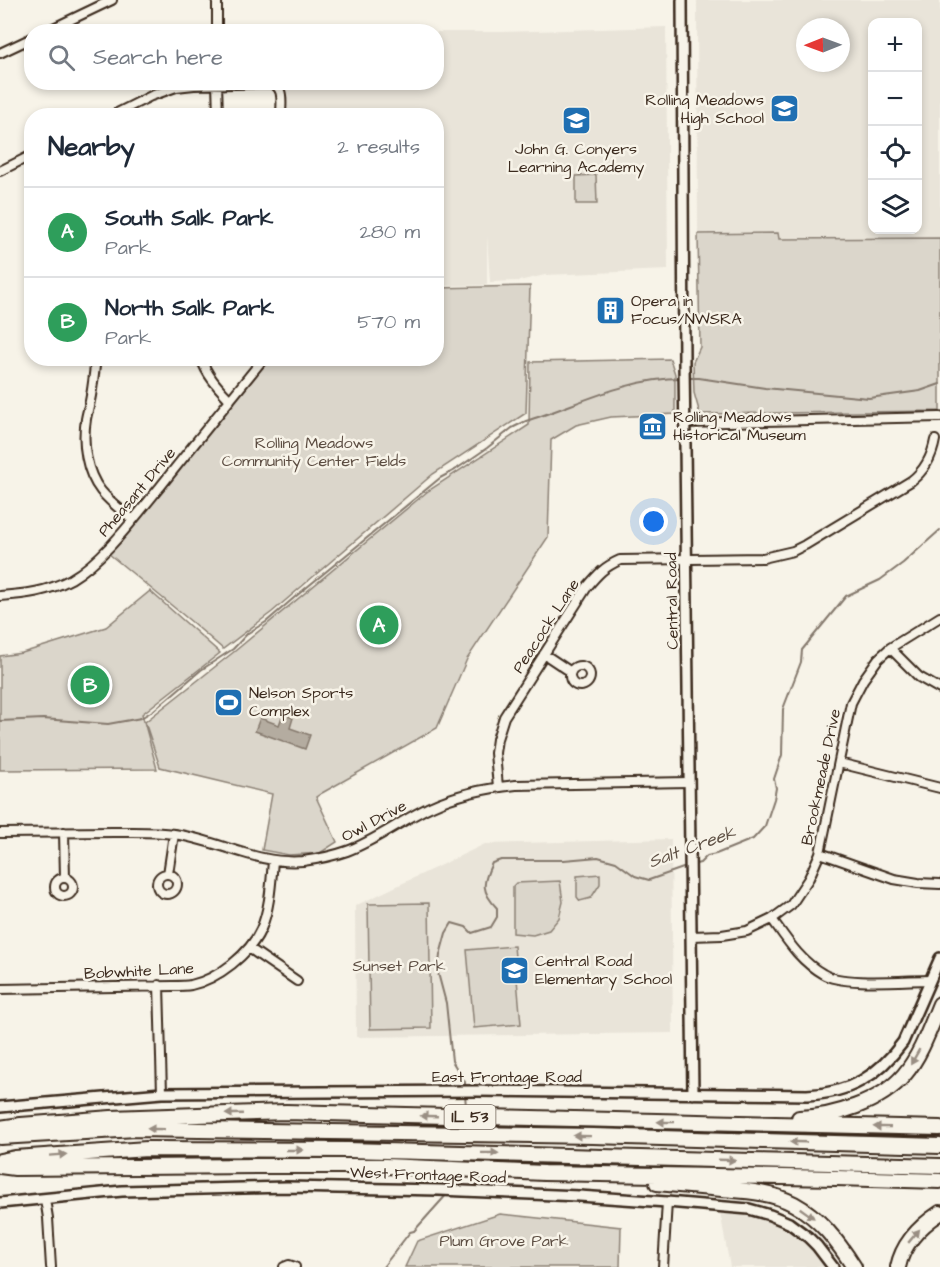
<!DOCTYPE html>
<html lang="en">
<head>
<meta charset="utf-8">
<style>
	body { margin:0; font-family:"Architects Daughter",sans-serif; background:#f6f6f7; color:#1f2937 }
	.controls { position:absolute; right:18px; top:18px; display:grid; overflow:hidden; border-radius:12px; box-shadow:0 3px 9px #0003 }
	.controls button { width:54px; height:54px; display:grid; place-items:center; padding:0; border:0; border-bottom:2px solid #e0e1e3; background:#fff; color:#1f2937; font:30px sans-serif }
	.compass { position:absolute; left:796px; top:18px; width:54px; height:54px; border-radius:50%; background:#fff; box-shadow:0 3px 9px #0003; rotate:269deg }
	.you { position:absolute; left:654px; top:522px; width:21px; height:21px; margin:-15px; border:4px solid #fff; border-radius:50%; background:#1a73e8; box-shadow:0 0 0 9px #1a73e833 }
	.badge { display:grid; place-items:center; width:39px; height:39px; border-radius:50%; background:#0b8043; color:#fff; font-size:20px; font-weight:700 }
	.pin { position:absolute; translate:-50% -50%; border:3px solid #fff; box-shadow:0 2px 6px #0006 }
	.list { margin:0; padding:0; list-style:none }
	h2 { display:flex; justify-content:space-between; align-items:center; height:78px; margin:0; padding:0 24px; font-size:26px }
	h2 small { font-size:20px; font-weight:400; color:#747a83 }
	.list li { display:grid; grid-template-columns:39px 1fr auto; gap:18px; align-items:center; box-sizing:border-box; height:90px; padding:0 24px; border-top:2px solid #e0e1e3 }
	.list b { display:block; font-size:22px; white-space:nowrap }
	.list p { margin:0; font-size:20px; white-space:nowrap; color:#747a83 }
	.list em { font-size:20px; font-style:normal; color:#747a83 }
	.icon { flex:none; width:33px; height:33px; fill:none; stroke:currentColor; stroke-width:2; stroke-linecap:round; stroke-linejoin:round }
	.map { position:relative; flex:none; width:940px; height:1267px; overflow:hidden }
	.search { position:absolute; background:#fff; box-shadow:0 3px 9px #0003; left:24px; top:24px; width:420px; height:66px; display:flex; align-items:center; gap:15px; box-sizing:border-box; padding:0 21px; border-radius:24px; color:#747a83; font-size:22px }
	.panel { position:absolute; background:#fff; box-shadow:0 3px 9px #0003; left:24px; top:108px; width:420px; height:258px; border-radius:24px }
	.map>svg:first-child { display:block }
	.built { fill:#e9e4d9; fill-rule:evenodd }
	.green { fill:#dbd6cb; stroke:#8b8074; stroke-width:1.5 }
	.water { fill:#b4aca0; stroke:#84786c; stroke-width:1.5 }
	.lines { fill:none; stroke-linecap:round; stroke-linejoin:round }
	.stream { stroke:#84786c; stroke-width:2 }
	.minor-casing { stroke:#3b2a1e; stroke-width:12 }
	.tertiary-casing { stroke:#3b2a1e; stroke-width:14 }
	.motorway-casing { stroke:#3b2a1e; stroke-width:18 }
	.minor { stroke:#f7f3e8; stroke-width:8 }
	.tertiary { stroke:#f7f3e8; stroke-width:9 }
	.motorway { stroke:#f7f3e8; stroke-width:14 }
	.oneway { fill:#998e83 }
	.labels { text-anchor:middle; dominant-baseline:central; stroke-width:5; stroke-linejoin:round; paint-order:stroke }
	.shield { fill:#f7f3e8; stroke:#73665b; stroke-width:1.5 }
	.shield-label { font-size:15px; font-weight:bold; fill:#3b2a1e }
	.poi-label { font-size:16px; fill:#3b2a1e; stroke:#f7f3e8; text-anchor:start }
	.park-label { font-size:16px; fill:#5b4c41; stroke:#f7f3e8 }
	.street-label { font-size:16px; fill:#3b2a1e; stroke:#f7f3e8 }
	.water-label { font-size:18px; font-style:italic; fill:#5f5145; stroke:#f7f3e8 }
</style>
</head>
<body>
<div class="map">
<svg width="940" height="1267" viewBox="0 0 940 1267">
	<rect width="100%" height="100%" fill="#f7f3e8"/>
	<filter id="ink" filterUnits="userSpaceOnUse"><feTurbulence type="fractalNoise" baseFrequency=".0167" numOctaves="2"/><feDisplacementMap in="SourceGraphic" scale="12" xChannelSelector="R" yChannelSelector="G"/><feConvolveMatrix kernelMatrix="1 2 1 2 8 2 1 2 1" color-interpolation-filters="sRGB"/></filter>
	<g filter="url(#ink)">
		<path class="built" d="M697,0H940V238L778,239V233L698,234ZM872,22H918V230H872ZM805,27H841V63H805Z
			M666,27L668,270L545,275L519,281L490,282L487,236V285L437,286L436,116L285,115V83L436,82L437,32H501Z
			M671,839L673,1033L356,1037L355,906L485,844Z
			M719,1206L789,1223L833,1267H730Z"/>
		<path class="green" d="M596,175L597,204H576V176Z
			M778,233L779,239L940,238V411L700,414L694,393L693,362L700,347L698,234Z
			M530,286L526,413L433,474L272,612L223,649L193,623L109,554L268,359L436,358L437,288Z
			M670,359L675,374V414L611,417L576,425L551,440L548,537L467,659L437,728L322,793L316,797L337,842L320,853L289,855L262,850L272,794L160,767L145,722L235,651L428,491L529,425L530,362Z
			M150,591L220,653L142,714L157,769L0,770V656L22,653L106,627Z
			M600,874V884L591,898L580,901L577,897V876Z
			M560,881L563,902L559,918L549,930L533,935L513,933V886L516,883Z
			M429,903L431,1028L370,1029L368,904Z
			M514,946L521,1024L474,1028L467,950Z
			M500,1214L621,1227L620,1267H405L417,1241Z"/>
		<path class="water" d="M283,714L293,718L290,728L310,735L305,749L255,731L260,718L279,725Z"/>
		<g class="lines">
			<path class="stream" d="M687,378H699L765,388L869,398L920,391L940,384
				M0,721L43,719L108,724L141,718L154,710L201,670L233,649L248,633L266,622L295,597L440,478L455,470L487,448L512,428L526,421C577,405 627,378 681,378
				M692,865L700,863L707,856L716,854L753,839L765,826L774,799L776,788L774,779L782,755L783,709L801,662L802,650L846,596L880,580L903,563L940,530
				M465,1087V1082L452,1061L446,1003L438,973L440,955L446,933L452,923L466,927L472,933L491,927L497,917V908C481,891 482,884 492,863L501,860H564L598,857L616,862L635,876L649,880L686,867
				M465,1093L466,1108
				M454,1187L463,1175
				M383,1267L410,1232L414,1231L448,1193"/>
			<defs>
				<path id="minor" d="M45,32L112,0
					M217,32V0
					M0,53L32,38
					M217,82L218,116
					M111,116L151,96L176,87L194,85L270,83C285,86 281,103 281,116
					M0,171L32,155
					M96,358C94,373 93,387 90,401C89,407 87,413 86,419C82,443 86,472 101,491C110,502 122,511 133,520
					M201,358C207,376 218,387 230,400
					M685,423L940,417
					M0,596C26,594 47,592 71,579C105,559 135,517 160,487C194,444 229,401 264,358
					M890,648L919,677L940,689
					M544,654L571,672
					M570 676a10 10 0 1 1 20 0a10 10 0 1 1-20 0Z
					M839,763L940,788
					M498,787L495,753L497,739L504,717L587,587C598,574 604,567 620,560L763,558L793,551L805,545L911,481C924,471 932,457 935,440
					M64,832L65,878
					M0,833C38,833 76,832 114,832C134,832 154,831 174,834C218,840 257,865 303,861C318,859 333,856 347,851C377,840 403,819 432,806C458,794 488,788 516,785L689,782
					M820,853L894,879L918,883L940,884
					M168,874L174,834
					M157 884a10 10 0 1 1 20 0a10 10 0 1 1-20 0Z
					M55 887a9 9 0 1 1 18 0a9 9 0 1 1-18 0Z
					M772,919C787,940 800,961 823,974C842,986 906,980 930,980
					M691,936L722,935L747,931L772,919L791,905L809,878L820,853L851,703L863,680L878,659L890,648L940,617
					M249,948L297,981
					M159,985L162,1093
					M0,989L173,986C179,986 185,986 191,985C218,979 250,954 261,929C270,908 271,883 273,861
					M45,1199L48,1218L51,1267
					M284,1267L289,1265L295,1267
					M663,1267L667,1202"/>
				<path id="tertiary" d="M682,0L684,364L693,1094
					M0,1107L162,1093L477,1091L807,1095C850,1093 878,1076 903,1042L940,958
					M0,1203L122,1191L287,1187L439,1190L579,1196L667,1202L749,1209L770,1215L789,1223L808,1237L817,1246L833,1267"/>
				<path id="motorway" d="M799,1118C834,1117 881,1102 904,1075C921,1055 930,1028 940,1004
					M0,1128L21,1125L111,1118L286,1112L940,1128
					M0,1137L136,1129L593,1136L940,1146
					M0,1161L15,1158L147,1149L348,1150L940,1166
					M0,1166L15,1168L257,1166H385L544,1173L836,1178L940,1181
					M657,1183C679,1185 700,1187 722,1189C746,1191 772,1192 794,1204C820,1218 838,1242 854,1267
					M898,1267C903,1243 920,1226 940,1213"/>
			</defs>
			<use href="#minor" class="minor-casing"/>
			<use href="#tertiary" class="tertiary-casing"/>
			<use href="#motorway" class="motorway-casing"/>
			<use href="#minor" class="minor"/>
			<use href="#tertiary" class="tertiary"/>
			<use href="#motorway" class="motorway"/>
		</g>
		<defs><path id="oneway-solid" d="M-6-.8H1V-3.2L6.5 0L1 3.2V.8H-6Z" transform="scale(1.5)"/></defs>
		<g class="oneway">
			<use href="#oneway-solid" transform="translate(915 1057) rotate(120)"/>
			<use href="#oneway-solid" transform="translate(234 1114) rotate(178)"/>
			<use href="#oneway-solid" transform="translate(429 1116) rotate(-178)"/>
			<use href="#oneway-solid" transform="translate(666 1122) rotate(-179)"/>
			<use href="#oneway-solid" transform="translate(882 1127) rotate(-179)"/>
			<use href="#oneway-solid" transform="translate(156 1129) rotate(-179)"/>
			<use href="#oneway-solid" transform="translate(582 1136) rotate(-179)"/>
			<use href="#oneway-solid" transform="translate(798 1142) rotate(-178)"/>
			<use href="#oneway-solid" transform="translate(295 1150)"/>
			<use href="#oneway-solid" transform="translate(490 1153) rotate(1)"/>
			<use href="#oneway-solid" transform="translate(58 1155) rotate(-4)"/>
			<use href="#oneway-solid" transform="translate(727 1160) rotate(2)"/>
			<use href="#oneway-solid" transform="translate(807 1213) rotate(36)"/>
			<use href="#oneway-solid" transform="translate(914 1236) rotate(-50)"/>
		</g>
	</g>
	<defs>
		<symbol id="school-square" viewBox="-11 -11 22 22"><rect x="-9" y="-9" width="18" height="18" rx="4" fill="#1f6fb2" stroke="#f7f3e8"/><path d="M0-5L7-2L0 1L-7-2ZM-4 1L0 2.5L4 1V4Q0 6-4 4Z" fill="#fff"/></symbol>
		<symbol id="building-square" viewBox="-11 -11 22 22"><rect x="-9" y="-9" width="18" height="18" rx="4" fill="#1f6fb2" stroke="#f7f3e8"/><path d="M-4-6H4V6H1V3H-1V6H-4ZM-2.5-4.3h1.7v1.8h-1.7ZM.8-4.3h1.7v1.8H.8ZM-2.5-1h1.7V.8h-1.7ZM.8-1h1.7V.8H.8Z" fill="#fff"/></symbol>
		<symbol id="museum-square" viewBox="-11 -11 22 22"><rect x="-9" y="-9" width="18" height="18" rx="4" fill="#1f6fb2" stroke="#f7f3e8"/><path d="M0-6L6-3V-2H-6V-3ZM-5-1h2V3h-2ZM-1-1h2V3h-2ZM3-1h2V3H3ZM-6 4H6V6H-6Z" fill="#fff"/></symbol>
		<symbol id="stadium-square" viewBox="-11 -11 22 22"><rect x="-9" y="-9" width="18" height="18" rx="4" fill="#1f6fb2" stroke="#f7f3e8"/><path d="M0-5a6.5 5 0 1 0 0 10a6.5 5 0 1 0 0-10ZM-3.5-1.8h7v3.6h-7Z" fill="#fff"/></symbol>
	</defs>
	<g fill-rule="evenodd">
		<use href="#school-square" x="768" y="92" width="33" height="33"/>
		<use href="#school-square" x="560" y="104" width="33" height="33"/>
		<use href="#building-square" x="594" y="294" width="33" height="33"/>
		<use href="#museum-square" x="636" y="410" width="33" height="33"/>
		<use href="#stadium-square" x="212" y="686" width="33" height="33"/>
		<use href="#school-square" x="498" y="954" width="33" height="33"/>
	</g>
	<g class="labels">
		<rect class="shield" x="444.5" y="1105" width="51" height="24" rx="4.5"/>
		<g class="shield-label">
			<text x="470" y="1117">IL 53</text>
		</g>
		<g class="poi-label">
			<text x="764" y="100" text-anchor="end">Rolling Meadows<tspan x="764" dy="18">High School</tspan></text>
			<text x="576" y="149" text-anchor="middle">John G. Conyers<tspan x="576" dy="18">Learning Academy</tspan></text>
			<text x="631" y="301">Opera in<tspan x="631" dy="18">Focus/NWSRA</tspan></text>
			<text x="673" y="417">Rolling Meadows<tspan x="673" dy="18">Historical Museum</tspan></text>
			<text x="249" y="693">Nelson Sports<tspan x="249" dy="18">Complex</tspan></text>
			<text x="535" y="961">Central Road<tspan x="535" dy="18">Elementary School</tspan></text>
		</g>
		<g class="park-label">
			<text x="314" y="443">Rolling Meadows<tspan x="314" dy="18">Community Center Fields</tspan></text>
			<text x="399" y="966">Sunset Park</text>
			<text x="504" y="1241">Plum Grove Park</text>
		</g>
		<g class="street-label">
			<text transform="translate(137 492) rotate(-50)">Pheasant Drive</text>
			<text transform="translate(672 601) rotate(-91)">Central Road</text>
			<text transform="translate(546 626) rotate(-57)">Peacock Lane</text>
			<text transform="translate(821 777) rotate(-78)">Brookmeade Drive</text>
			<text transform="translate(374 821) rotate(-28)">Owl Drive</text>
			<text transform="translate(139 971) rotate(-3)">Bobwhite Lane</text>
			<text x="507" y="1077">East Frontage Road</text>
			<text transform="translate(428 1175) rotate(2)">West Frontage Road</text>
		</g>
		<g class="water-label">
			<text transform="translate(692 847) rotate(-20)">Salt Creek</text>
		</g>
	</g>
</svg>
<div class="controls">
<button>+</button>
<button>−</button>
<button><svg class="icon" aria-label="locate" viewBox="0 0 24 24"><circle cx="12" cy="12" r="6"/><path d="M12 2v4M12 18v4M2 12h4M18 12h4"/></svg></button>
<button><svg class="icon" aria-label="layers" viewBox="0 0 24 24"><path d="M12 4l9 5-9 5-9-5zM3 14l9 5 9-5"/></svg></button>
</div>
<svg class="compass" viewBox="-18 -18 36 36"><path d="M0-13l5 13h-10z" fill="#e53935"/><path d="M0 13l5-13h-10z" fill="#747a83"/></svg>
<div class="you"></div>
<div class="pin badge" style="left:379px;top:625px;background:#2e9e5b">A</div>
<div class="pin badge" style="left:90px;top:685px;background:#2e9e5b">B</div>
<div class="search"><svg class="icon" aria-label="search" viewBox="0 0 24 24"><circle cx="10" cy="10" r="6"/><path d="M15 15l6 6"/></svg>Search here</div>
<section class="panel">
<h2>Nearby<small>2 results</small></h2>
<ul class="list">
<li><span class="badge" style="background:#2e9e5b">A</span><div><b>South Salk Park</b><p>Park</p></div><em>280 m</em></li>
<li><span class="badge" style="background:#2e9e5b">B</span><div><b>North Salk Park</b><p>Park</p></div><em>570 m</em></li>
</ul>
</section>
</div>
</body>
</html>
